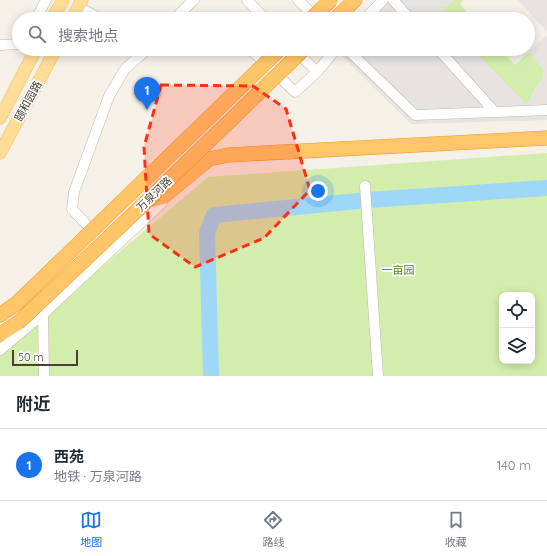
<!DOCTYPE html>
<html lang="zh">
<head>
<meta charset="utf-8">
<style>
	body { margin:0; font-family:Quicksand,"Noto Sans SC",sans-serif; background:#f6f6f7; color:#1f2937 }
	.controls { position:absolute; right:12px; bottom:12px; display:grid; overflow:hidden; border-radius:8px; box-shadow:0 2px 10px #0003 }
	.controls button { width:36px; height:36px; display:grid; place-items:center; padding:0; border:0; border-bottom:1px solid #e0e1e3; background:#fff; color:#1f2937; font:20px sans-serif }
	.scale { position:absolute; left:12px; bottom:10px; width:66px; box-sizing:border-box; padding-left:4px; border:2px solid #4a4135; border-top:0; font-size:11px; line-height:14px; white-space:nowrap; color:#4a4135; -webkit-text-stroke:3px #fff; paint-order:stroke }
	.you { position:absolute; left:318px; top:191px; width:14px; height:14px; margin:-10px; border:3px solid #fff; border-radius:50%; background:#1a73e8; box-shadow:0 0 0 6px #1a73e833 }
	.badge { display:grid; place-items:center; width:26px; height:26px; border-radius:50%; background:#1a73e8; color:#fff; font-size:13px; font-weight:700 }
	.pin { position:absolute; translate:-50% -33px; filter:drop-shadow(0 1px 2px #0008) }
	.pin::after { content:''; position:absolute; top:21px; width:14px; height:12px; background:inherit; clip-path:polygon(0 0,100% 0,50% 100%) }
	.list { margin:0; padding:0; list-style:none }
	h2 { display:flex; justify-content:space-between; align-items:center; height:52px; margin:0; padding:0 16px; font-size:17px }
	h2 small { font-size:13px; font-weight:400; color:#747a83 }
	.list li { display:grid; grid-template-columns:26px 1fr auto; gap:12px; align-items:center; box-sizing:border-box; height:72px; padding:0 16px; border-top:1px solid #e0e1e3 }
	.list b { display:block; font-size:15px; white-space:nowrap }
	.list p { margin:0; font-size:13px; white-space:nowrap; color:#747a83 }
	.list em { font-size:13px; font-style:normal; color:#747a83 }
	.icon { flex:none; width:22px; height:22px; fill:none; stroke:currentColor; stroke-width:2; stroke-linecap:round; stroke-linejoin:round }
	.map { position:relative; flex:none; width:547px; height:376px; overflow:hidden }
	.search { position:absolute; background:#fff; box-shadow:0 2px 10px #0003; left:12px; right:12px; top:12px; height:44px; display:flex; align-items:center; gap:10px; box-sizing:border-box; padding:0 14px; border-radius:22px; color:#747a83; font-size:15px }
	.sheet { height:124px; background:#fff }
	nav { display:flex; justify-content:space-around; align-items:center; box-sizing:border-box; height:56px; border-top:1px solid #e0e1e3; background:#fff; font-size:11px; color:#747a83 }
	nav a { display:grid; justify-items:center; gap:2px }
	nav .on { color:#1a73e8 }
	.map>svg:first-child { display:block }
	.green { fill:#d3eeac; fill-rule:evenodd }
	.parking { fill:#e6e3e0 }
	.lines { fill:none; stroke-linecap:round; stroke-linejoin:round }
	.river { stroke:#9ed7f8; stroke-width:16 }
	.minor-casing { stroke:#c2b8a9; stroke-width:11 }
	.major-casing { stroke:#f1bd5a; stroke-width:13 }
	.highway-casing { stroke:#ef9d28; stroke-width:15 }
	.minor { stroke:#fff; stroke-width:10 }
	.major { stroke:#ffdd97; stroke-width:12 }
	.highway { stroke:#ffc669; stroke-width:14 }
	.highway-bridge-casing { stroke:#ef9d28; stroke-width:15; stroke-linecap:butt }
	.highway-bridge { stroke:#ffc669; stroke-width:14 }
	.marked { fill:#ff2e15; fill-opacity:0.2; stroke:#ff2e15; stroke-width:3; stroke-dasharray:8 5; stroke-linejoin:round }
	.labels { text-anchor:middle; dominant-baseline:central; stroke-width:3.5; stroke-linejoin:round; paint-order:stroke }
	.street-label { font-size:11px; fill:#4a4135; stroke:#fff }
	.park-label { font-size:11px; fill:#4a8321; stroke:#fff }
</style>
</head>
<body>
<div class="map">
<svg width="547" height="376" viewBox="0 0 547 376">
	<rect width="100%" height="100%" fill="#f5f1e8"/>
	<path class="green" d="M453,0H464L460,4L473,19H444L439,14Z
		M472,49H500L515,65L529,52L544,70L543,78L535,89L530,100L526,105Z
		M547,153V376H0V353L208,177ZM502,295H532V361H502Z"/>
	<path class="parking" d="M389,0H453L439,14L444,19H370Z
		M518,0H547V32Z
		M547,35V120L411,124L338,52L341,49H472L526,104L530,100L535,89L543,78L544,70L529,52Z"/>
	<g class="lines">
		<path class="river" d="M211,376L207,233L214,215L368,200L547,188"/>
		<defs>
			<path id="minor" d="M247,0L265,19
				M298,0L317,19
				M393,0L410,19
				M78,7L101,19
				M36,19L46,0
				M174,19L194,0
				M365,19L383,0
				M0,45L19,44
				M249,49L260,58L295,92L317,72L336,49
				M294,49L317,72
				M347,49L415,115L547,110
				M438,49L494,111
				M365,186L378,376
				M114,248L85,223L72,209L74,192L109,96L125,69L145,51L150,49
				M43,314L44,376
				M0,350L43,314L162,203"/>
			<path id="major" d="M52,19L63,0
				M72,19L82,0
				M0,118L36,49
				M0,153L56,49"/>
			<path id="highway" d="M335,19L355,0
				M147,201L163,197L209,159L228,155L547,138
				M0,315L17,303
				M0,334L18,323"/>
		</defs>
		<use href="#minor" class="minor-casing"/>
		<use href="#major" class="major-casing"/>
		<use href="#highway" class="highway-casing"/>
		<use href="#minor" class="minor"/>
		<use href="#major" class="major"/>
		<use href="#highway" class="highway"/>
		<defs>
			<path id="highway-bridge" d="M311,19L331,0
				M17,303L280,49
				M18,323L147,201L304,49"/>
		</defs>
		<use href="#highway-bridge" class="highway-bridge-casing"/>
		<use href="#highway-bridge" class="highway-bridge"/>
	</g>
	<path class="marked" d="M161,85L253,86L286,109L310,190L264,238L195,267L149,234L144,147Z"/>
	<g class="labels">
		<g class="street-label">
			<text transform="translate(28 101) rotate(-62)">颐和园路</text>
			<text transform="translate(154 194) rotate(-44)">万泉河路</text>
		</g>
		<g class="park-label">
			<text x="398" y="270">一亩园</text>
		</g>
	</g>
</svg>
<div class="controls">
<button><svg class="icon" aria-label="locate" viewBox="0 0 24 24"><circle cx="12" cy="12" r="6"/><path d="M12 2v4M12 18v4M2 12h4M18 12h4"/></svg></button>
<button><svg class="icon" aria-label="layers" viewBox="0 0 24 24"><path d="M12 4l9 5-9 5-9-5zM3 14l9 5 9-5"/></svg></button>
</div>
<div class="scale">50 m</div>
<div class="you"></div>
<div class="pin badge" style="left:147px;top:110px">1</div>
<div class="search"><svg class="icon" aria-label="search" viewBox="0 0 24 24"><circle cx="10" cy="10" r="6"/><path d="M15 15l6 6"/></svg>搜索地点</div>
</div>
<section class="sheet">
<h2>附近<small></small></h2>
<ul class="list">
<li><span class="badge">1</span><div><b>西苑</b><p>地铁 · 万泉河路</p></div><em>140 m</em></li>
</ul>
</section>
<nav>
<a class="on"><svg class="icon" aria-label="map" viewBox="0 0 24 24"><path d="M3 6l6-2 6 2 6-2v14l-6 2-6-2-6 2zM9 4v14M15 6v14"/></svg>地图</a>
<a><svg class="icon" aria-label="directions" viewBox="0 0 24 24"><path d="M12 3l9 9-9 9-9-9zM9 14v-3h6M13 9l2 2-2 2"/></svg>路线</a>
<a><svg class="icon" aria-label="saved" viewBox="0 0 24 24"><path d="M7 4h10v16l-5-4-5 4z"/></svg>收藏</a>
</nav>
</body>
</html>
